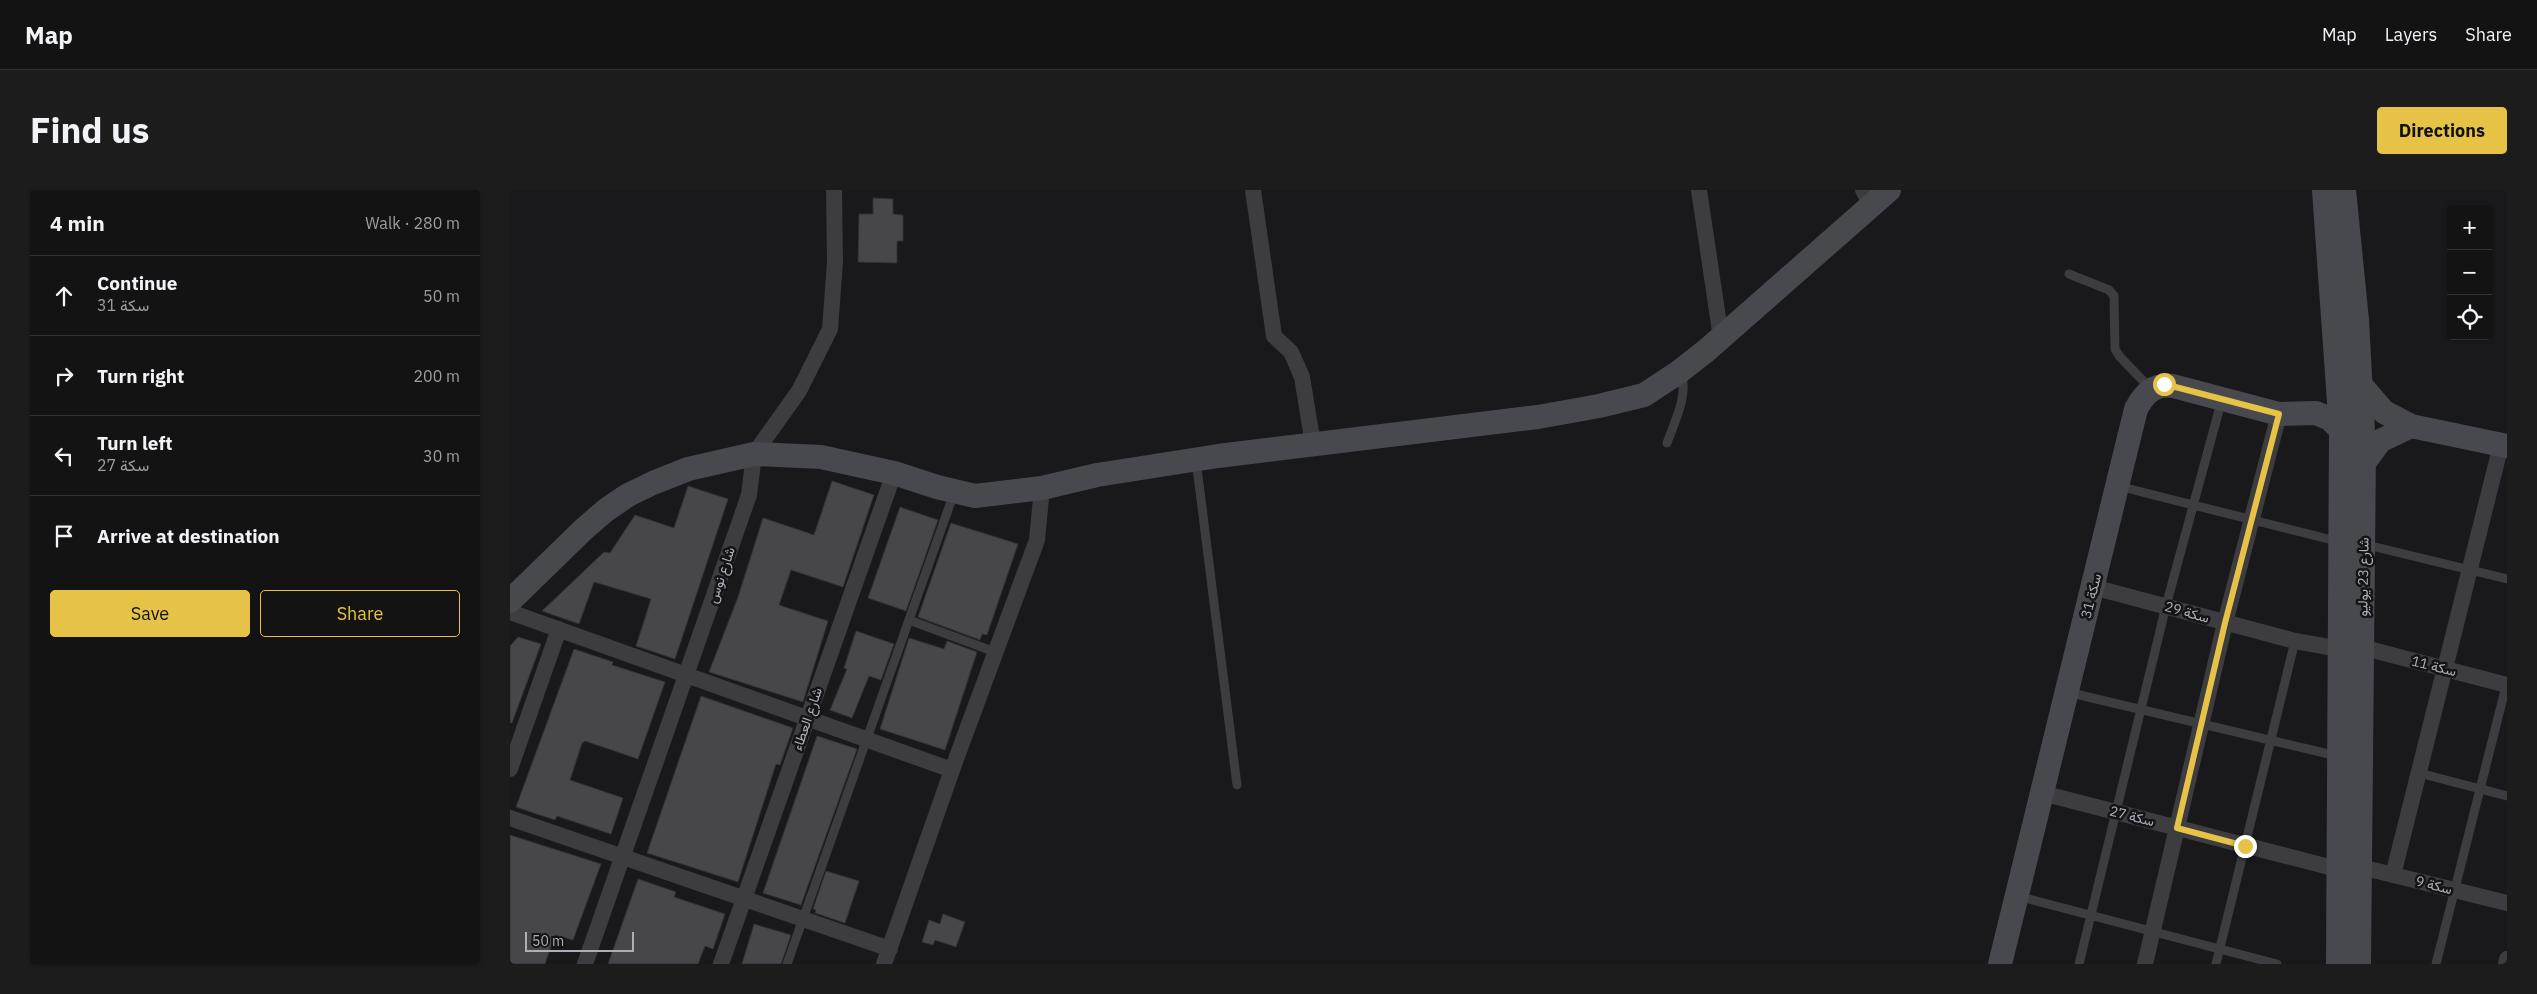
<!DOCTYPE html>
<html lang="en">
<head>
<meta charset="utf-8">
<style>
	body { margin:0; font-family:"IBM Plex Sans",Vazirmatn,sans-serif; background:#1c1c1d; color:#f1f3f6 }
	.controls { position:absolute; right:15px; top:15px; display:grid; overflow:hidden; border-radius:5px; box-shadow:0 1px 4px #0004 }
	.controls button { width:45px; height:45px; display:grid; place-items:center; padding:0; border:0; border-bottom:1px solid #323234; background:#131314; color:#f1f3f6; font:25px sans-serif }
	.scale { position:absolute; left:15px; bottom:12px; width:109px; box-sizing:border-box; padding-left:5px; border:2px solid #acaeb9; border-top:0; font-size:14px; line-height:18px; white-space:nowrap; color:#acaeb9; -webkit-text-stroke:4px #141416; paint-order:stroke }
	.stop { position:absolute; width:15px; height:15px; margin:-11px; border:4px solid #e6c346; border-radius:50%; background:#fff }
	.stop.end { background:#e6c346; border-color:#fff; box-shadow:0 1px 5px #0008 }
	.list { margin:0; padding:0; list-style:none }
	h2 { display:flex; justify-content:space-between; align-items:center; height:65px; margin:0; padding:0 20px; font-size:21px }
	h2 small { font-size:16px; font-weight:400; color:#9d9ea0 }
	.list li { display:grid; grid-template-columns:32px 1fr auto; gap:15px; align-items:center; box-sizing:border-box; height:80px; padding:0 20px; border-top:1px solid #323234 }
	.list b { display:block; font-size:19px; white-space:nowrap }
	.list p { margin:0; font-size:16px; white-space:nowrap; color:#9d9ea0 }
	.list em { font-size:16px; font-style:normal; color:#9d9ea0 }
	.actions { display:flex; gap:10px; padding:15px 20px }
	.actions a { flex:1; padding:11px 0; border:1px solid #e6c346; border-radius:5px; text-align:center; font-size:18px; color:#e6c346 }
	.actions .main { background:#e6c346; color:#111 }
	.icon { flex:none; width:28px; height:28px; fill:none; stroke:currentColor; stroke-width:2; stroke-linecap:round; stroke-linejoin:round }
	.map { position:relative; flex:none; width:1997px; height:774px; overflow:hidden; border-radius:5px }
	header { display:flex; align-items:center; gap:30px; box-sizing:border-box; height:70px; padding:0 25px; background:#131314; border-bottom:1px solid #323234 }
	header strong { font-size:24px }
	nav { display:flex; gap:28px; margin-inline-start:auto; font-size:18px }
	.intro { display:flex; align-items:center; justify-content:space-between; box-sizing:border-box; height:120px; padding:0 30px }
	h1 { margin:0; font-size:35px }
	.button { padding:12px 22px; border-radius:5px; background:#e6c346; color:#111; font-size:18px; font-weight:700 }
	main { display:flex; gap:30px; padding:0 30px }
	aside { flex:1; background:#131314; border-radius:5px; box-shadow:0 1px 4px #0004 }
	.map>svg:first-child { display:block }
	.building { fill:#46464b; stroke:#333336 }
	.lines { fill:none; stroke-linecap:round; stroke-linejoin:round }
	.lane { stroke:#3c3c41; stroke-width:9 }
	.street { stroke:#3c3c41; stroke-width:16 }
	.secondary { stroke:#48494f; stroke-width:24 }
	.route { stroke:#e6c346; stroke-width:6 }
	.labels { text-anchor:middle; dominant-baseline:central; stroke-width:5; stroke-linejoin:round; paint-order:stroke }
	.street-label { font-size:14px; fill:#acaeb9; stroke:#141416 }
</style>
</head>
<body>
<header>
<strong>Map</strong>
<nav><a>Map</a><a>Layers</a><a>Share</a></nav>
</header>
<div class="intro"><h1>Find us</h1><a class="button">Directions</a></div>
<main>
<aside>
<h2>4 min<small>Walk · 280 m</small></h2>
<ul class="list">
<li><svg class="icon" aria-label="ahead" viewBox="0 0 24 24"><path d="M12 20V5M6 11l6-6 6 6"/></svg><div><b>Continue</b><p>سكة 31</p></div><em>50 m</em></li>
<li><svg class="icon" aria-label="right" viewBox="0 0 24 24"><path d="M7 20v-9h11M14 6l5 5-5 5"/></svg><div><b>Turn right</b></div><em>200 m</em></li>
<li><svg class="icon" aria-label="left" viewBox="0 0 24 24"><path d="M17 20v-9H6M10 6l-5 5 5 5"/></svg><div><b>Turn left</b><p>سكة 27</p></div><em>30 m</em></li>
<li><svg class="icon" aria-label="arrive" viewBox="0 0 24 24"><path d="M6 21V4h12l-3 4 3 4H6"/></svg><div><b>Arrive at destination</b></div></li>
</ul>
<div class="actions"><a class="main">Save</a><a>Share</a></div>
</aside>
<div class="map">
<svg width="1997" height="774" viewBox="0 0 1997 774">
	<rect width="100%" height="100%" fill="#19191b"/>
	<path class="building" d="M363,8L383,9V24L393,25V51H387V73L348,72L349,24H363Z
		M322,291L364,305L333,397L281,380L269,415L318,431L293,512L199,482L228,407L253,328L304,345Z
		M178,296L218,309L165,469L126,456L141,409L84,392L69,434L32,421L94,362L100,363L125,325L164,338Z
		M390,317L428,330L396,421L358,408Z
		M441,333L508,354L477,445L472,444L470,450L408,427Z
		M346,441L384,454L371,490L359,486L342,528L320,520L337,479L334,478Z
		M8,447L31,454L2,533H0V456Z
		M399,448L434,459L437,451L467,462L435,560L370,539Z
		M64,459L103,472L102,475L155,492L128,569L75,551L72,553L60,590L113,608L101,644L47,626L45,630L6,617Z
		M191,506L283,538L270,575L266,574L228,692L137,663Z
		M307,546L347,559L291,715L253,703Z
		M0,645L91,674L63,750L45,745L35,774H0Z
		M316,681L349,691L335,733L305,723L306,720L303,719Z
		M128,689L166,702L164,707L215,724L203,759L195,756L188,774H98Z
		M433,724L455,732L446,757L425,750L423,755L412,752L419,730L430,734Z
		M244,734L281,745L271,774H232Z"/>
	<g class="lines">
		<path class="lane" d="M1559,84L1599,100L1604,106L1605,159L1610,167L1641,199
			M1157,253C1164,233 1180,203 1170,182
			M686,270L727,595
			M1608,296L1830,352
			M1853,354L1997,389
			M399,430L485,462
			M1557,502L1827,566
			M1909,583L1997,606
			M1507,706L1767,774
			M277,774L444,303
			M1569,774L1656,416L1712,209
			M1706,774L1785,451
			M1926,774L1997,492"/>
		<path class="street" d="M743,0L764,146L781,162L792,187L803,254
			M1189,0L1211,148
			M1353,0L1361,15
			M1583,397L1785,451L1830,459
			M0,422L442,580
			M1851,457L1997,495
			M0,579L49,439
			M1532,603L1827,679
			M0,628L380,759
			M1851,677L1997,713
			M1883,685L1991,255
			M75,774L239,305L244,264L289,201L320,139L325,72L324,0
			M211,774L384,283
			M374,774L442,580L527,350L532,298
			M1635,774L1715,433L1769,224
			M1996,774L1997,769"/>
		<path class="secondary" d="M1814,0L1831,240L1828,774
			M1834,0L1847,130L1854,261L1849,774
			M1850,194L1874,222L1901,236L1997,256
			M1854,273L1870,251L1901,236
			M0,411L74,339L96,320L118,305L143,293L178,279L244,264L311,267L384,283L427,297L465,306L532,298L587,285L708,266L1028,227L1089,216L1134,205L1169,182L1197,160L1379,0
			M1490,774L1626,219C1634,204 1644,193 1663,196L1769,224L1806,223L1820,229L1831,240"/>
	</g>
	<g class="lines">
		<path class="route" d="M1654,194L1769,224L1715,433L1667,638L1735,656"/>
	</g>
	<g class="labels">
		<g class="street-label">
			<text transform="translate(211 385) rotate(-71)">شارع نوس</text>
			<text transform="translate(1853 387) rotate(-89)">شارع 23 يوليو</text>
			<text transform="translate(1581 406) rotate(-76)">سكة 31</text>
			<text transform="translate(1677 422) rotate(16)">سكة 29</text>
			<text transform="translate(1924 476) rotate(14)">سكة 11</text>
			<text transform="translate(297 529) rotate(-71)">شارع العطاء</text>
			<text transform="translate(1622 626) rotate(14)">سكة 27</text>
			<text transform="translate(1924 695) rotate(14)">سكة 9</text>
		</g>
	</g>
</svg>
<div class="controls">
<button>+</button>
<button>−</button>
<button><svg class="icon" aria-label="locate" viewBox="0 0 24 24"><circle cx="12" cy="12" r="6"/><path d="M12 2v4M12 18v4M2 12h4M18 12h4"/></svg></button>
</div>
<div class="scale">50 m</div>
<div class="stop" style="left:1654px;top:194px"></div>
<div class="stop end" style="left:1735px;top:656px"></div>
</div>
</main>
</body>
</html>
